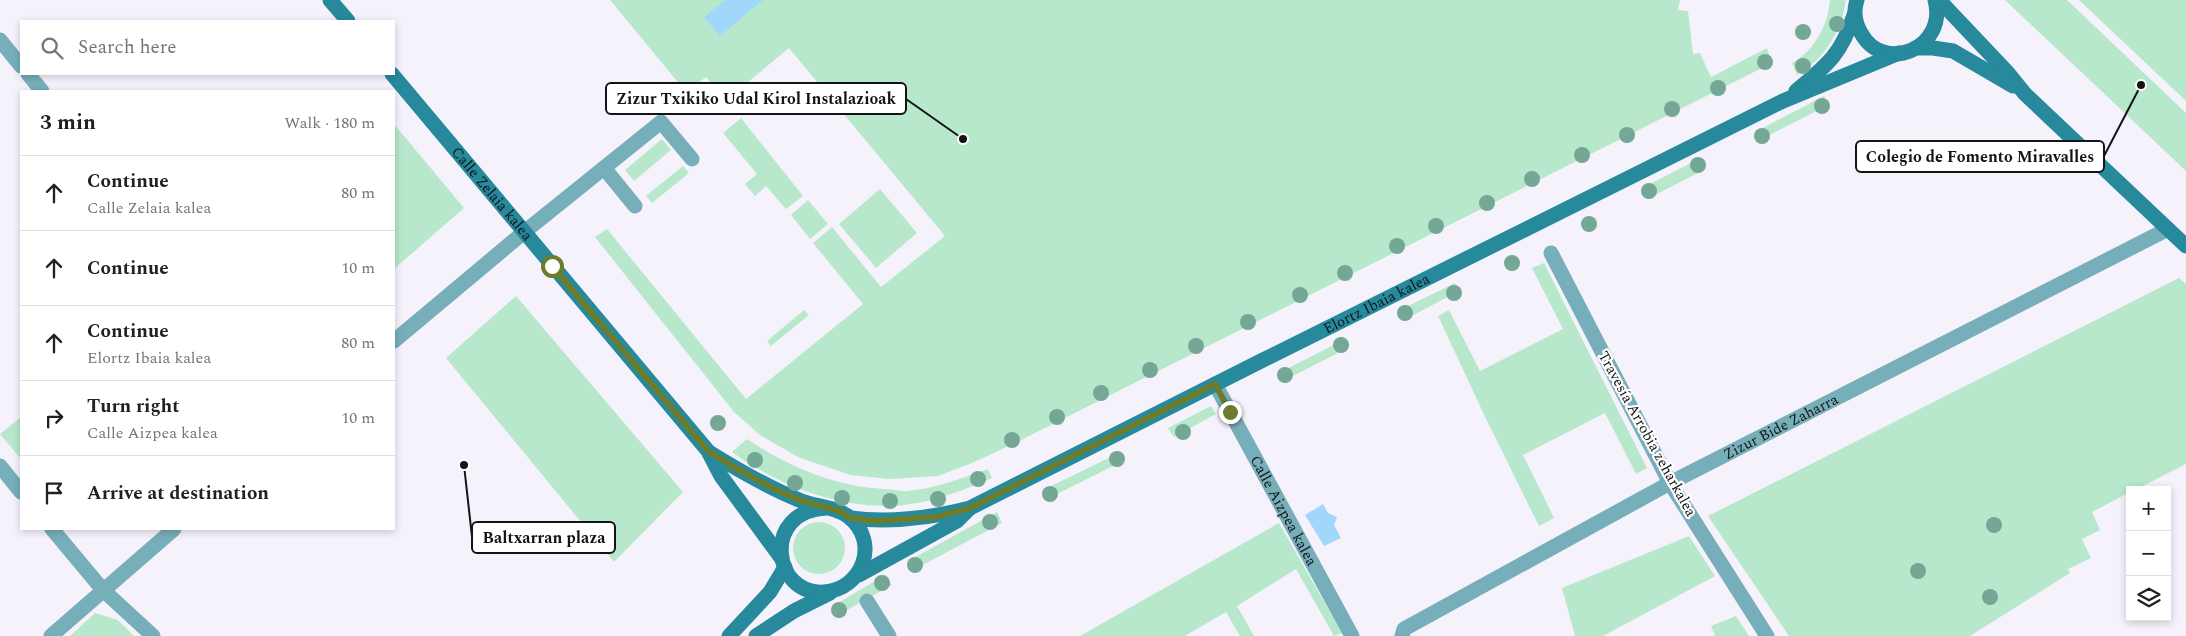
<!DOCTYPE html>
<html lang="en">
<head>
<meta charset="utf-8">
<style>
	body { margin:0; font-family:Spectral,serif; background:#f2f2f2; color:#202124 }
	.controls { position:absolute; right:15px; bottom:15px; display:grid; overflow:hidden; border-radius:0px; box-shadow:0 2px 8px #0003 }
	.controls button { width:45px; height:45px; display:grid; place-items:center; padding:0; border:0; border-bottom:1px solid #e0e0e0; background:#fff; color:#202124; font:25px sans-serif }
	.stop { position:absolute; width:15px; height:15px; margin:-11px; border:4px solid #6b7d2c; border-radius:50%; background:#fff }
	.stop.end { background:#6b7d2c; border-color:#fff; box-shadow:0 1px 5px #0008 }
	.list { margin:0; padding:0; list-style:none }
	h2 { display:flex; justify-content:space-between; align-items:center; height:65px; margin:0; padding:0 20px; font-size:21px }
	h2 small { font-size:16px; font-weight:400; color:#757577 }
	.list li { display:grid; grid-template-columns:32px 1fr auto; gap:15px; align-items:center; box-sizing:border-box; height:75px; padding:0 20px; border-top:1px solid #e0e0e0 }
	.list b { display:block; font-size:19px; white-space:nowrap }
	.list p { margin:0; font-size:16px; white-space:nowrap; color:#757577 }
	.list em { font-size:16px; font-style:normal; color:#757577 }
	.icon { flex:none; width:28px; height:28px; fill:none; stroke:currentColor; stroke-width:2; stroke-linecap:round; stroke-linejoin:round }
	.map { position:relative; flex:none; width:2186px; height:636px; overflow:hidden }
	.search { position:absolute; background:#fff; box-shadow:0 2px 8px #0003; left:20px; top:20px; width:375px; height:55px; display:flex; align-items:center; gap:12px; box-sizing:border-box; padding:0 18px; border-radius:0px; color:#757577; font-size:19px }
	.panel { position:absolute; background:#fff; box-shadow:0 2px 8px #0003; left:20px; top:90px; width:375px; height:440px; border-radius:0px }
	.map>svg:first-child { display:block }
	.green { fill:#b8e8cb }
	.water { fill:#a1d7fa }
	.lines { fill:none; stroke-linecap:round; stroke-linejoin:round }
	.lane { stroke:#76aeb9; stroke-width:15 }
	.street { stroke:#76aeb9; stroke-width:15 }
	.secondary { stroke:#268a9c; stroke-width:15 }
	.tree { fill:#74a795 }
	.route { stroke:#6b7d2c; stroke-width:6 }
	.labels { text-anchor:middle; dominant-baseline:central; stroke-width:4.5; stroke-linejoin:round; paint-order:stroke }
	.street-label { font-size:15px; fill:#141316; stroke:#fff }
	.leader { fill:none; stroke:#141316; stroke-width:2 }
	.callout-dot { fill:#141316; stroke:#fff; stroke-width:2 }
	.callout { fill:#fff; stroke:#141316; stroke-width:2 }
	.callout-label { font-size:16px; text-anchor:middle; font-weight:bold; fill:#141316 }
</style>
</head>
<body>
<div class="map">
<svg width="2186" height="636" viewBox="0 0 2186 636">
	<rect width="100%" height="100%" fill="#f6f2fc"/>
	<path class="green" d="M610,0H1680L1678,10L1688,11L1693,54L1700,53L1711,77L1767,48L1772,63L1015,443L972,463L938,476L890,479L850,475L798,457L760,435L734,412L595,237L607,229L746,399L863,304L813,243L832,227L881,287L945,236L789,48L725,101L706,77L686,92Z
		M1830,0H1846C1841,33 1825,58 1797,75L1792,63C1815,50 1828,25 1830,0Z
		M2005,0H2067L2186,113V171Z
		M2079,0H2186V101Z
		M1824,96L1828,105L1760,140L1757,131Z
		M741,118L803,196L786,209L766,186L755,196L745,184L757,174L723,133Z
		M394,124L464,208L394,269Z
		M662,139L671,150L634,181L625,170Z
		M1701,158L1706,169L1647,199L1642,188Z
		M683,166L689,173L652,203L646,196Z
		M880,189L917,233L876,268L839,224Z
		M808,200L828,224L810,239L791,215Z
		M1544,263L1647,468L1636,474L1605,413L1523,455L1554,518L1539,526L1488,423L1438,316L1449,310L1480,371L1563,329L1532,268Z
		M2179,278L2186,284V464L2135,490H2130V492L2092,512L2100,530L2082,539L2091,558L2068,569L2070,573L1970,636H1789L1708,516Z
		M1455,283L1459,291L1404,320L1400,310Z
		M516,296L683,492L614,562L446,358Z
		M804,310L809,315L771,346L767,341Z
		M1345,339L1348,348L1285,380L1281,372Z
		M1211,406L1216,414L1174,437L1168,428Z
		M21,417V459L0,434Z
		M747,439C789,467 833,486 884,489C892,489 900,492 907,491C935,489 961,478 988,469L992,478C961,492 919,507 885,506C830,505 776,484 732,452Z
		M1121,452L1125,460L1047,499L1043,490Z
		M997,512L1002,523L913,570L910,560Z
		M793 548a26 26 0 1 1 52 0a26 26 0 1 1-52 0Z
		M1279,523L1342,633L1334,636L1296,569L1237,606L1254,636H1240L1226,612L1185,636H1080Z
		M1689,536L1715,576L1603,636H1575L1562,588Z
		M885,575L892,585L838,615L833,606Z
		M95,613L118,620L134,636H70Z
		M1736,616L1749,636H1715L1711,626Z"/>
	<path class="water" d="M725,0H763L720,36L704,17Z
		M1323,504L1328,513L1337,517L1334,525L1341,538L1324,546L1305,515Z"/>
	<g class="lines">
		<g class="lane">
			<path d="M604,168L635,206"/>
			<path d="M523,233L661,122L692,159"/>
			<path id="s1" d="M1215,384L1352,636"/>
			<path d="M1670,483L1767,636"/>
			<path d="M867,601L889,636"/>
		</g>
		<g class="street">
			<path d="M0,40L21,66"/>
			<path d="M28,74L42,91"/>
			<path d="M1551,253L1670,483"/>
			<path d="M394,341L523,233"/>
			<path d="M0,466L21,492"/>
			<path d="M52,529L103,590L153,636"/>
			<path d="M51,636L174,529"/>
			<path id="s2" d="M1402,636L1404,629L1670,483L2168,229"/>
		</g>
		<g class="secondary">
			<path d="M330,0L348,21"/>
			<path d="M1857,0C1853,12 1855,23 1861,33C1884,75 1948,48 1935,0"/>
			<path d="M1939,0L2008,73L2025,94L2186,246"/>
			<path d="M1918,48H1933L1953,51L2013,86"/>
			<path id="s3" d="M392,74L708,451L721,476L782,559"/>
			<path d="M1796,91C1827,65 1841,55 1854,15"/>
			<path d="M709,452C738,470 767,487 799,500C815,507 835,506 849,517C880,542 863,589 824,592C772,596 761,510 827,508"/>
			<path id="s4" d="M850,518C890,523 931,518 970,508L1261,361L1783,101L1899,53"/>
			<path d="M859,575L957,521L969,509"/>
			<path d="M729,636L770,592L785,567"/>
			<path d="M756,636L794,611L830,593"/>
		</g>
	</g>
	<g class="tree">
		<circle cx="1837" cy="24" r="8"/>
		<circle cx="1803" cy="32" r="8"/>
		<circle cx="1765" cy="62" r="8"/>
		<circle cx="1803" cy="66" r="8"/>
		<circle cx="1718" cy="88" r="8"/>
		<circle cx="1822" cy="106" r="8"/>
		<circle cx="1672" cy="109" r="8"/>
		<circle cx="1627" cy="135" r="8"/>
		<circle cx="1762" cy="136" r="8"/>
		<circle cx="1582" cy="155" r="8"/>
		<circle cx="1698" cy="165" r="8"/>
		<circle cx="1532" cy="179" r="8"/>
		<circle cx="1649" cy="191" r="8"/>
		<circle cx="1487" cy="203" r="8"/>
		<circle cx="1589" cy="224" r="8"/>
		<circle cx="1436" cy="226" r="8"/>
		<circle cx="1397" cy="246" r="8"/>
		<circle cx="1512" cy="263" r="8"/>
		<circle cx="1345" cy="273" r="8"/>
		<circle cx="1454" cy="293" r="8"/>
		<circle cx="1300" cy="295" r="8"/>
		<circle cx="1405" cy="313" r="8"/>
		<circle cx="1248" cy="322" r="8"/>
		<circle cx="1341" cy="345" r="8"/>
		<circle cx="1196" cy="346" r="8"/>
		<circle cx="1150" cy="370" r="8"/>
		<circle cx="1285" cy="375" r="8"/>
		<circle cx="1101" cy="393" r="8"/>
		<circle cx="1057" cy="417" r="8"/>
		<circle cx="718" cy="423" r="8"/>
		<circle cx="1183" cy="432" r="8"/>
		<circle cx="1012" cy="440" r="8"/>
		<circle cx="1117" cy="459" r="8"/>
		<circle cx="755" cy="460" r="8"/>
		<circle cx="978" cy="479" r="8"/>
		<circle cx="795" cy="483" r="8"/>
		<circle cx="1050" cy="494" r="8"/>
		<circle cx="842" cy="498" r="8"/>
		<circle cx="938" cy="499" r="8"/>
		<circle cx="890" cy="501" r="8"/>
		<circle cx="990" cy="522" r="8"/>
		<circle cx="1994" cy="525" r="8"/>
		<circle cx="915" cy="565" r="8"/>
		<circle cx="1918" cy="571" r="8"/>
		<circle cx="882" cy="583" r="8"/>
		<circle cx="1990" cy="597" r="8"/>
		<circle cx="839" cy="610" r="8"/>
	</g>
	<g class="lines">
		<path class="route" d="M552,266L708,451L732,466L772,488L802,501L840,511L850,518L875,521L936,517L970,508L1215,384L1230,412"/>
	</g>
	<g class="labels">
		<g class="street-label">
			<text stroke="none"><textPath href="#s3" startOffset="156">Calle Zelaia kalea</textPath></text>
			<text stroke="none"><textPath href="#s4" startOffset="576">Elortz Ibaia kalea</textPath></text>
			<text stroke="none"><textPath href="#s2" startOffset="435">Zizur Bide Zaharra</textPath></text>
			<text transform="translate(1647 434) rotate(61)">Travesía Arrobia zeharkalea</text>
			<text stroke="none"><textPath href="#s1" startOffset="144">Calle Aizpea kalea</textPath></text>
		</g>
	</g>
	<path class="leader" d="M963 139L906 99M2141 85L2104 156M464 465L472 537"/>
	<g class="callout-dot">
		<circle cx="963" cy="139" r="5"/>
		<circle cx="2141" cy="85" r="5"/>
		<circle cx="464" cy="465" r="5"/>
	</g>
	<g class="callout">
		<rect x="606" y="83" width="300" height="31" rx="5"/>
		<rect x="1856" y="141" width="248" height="31" rx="5"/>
		<rect x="472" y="522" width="143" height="31" rx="5"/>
	</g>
	<g class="callout-label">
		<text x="756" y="104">Zizur Txikiko Udal Kirol Instalazioak</text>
		<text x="1980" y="162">Colegio de Fomento Miravalles</text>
		<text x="544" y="543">Baltxarran plaza</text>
	</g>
</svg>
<div class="controls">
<button>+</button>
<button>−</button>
<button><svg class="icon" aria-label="layers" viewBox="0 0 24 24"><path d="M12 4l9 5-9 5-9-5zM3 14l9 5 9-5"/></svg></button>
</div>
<div class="stop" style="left:552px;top:266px"></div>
<div class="stop end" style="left:1230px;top:412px"></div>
<div class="search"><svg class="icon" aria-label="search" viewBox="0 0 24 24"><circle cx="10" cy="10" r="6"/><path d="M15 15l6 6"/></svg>Search here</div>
<section class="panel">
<h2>3 min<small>Walk · 180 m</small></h2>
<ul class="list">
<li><svg class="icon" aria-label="ahead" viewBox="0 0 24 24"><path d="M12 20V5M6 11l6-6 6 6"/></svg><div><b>Continue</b><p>Calle Zelaia kalea</p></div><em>80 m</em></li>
<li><svg class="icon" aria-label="ahead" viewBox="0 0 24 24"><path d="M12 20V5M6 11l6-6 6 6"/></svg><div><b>Continue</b></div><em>10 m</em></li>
<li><svg class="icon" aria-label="ahead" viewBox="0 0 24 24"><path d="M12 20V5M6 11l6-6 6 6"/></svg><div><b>Continue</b><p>Elortz Ibaia kalea</p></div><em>80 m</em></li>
<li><svg class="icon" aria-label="right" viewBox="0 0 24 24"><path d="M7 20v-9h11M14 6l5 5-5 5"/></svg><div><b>Turn right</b><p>Calle Aizpea kalea</p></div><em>10 m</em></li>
<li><svg class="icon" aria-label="arrive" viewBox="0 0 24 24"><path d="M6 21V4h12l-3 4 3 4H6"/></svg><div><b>Arrive at destination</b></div></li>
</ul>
</section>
</div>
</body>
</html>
